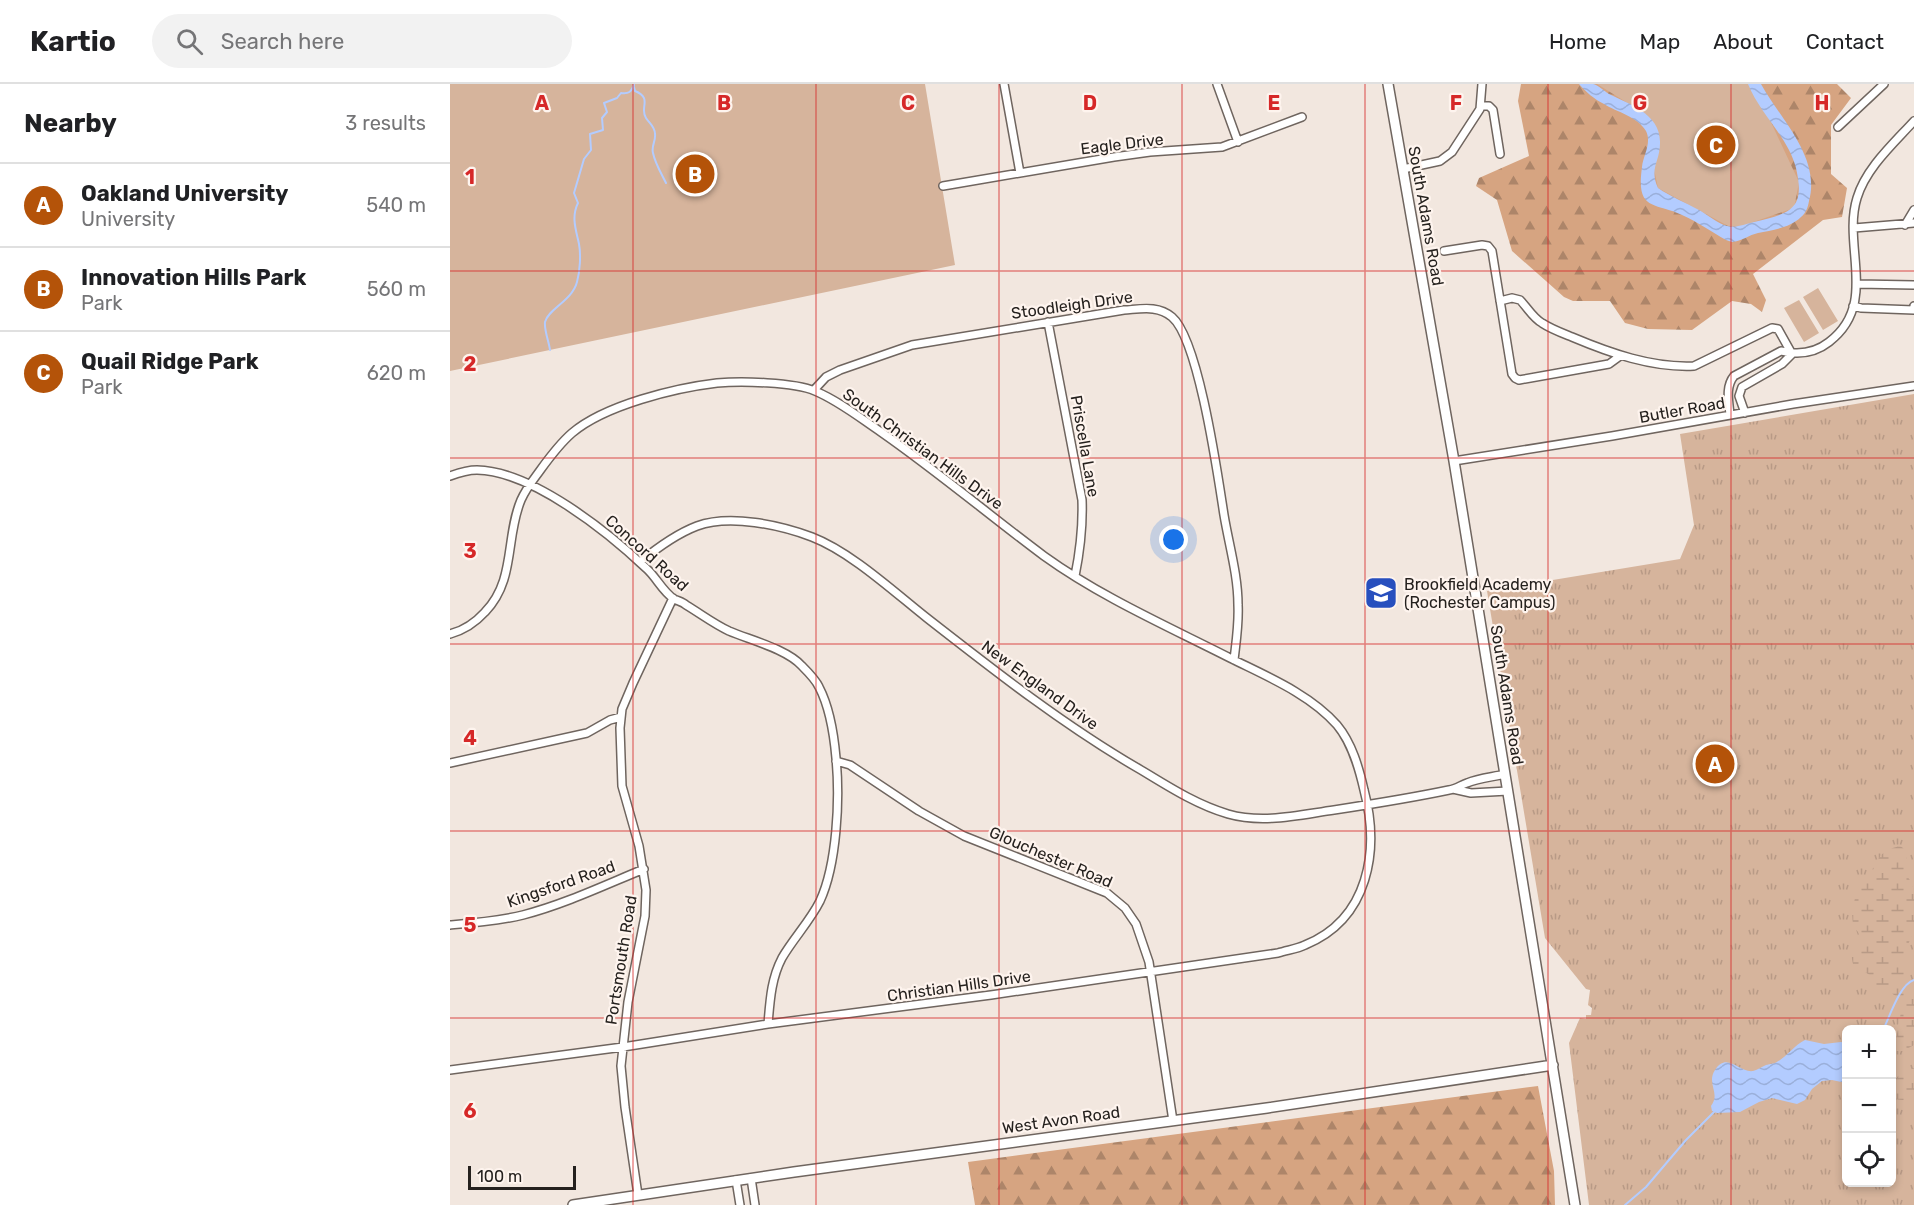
<!DOCTYPE html>
<html lang="en">
<head>
<meta charset="utf-8">
<style>
	body { margin:0; font-family:Rubik,sans-serif; background:#f2f2f2; color:#202124 }
	.controls { position:absolute; right:18px; bottom:18px; display:grid; overflow:hidden; border-radius:9px; box-shadow:0 3px 9px #0003 }
	.controls button { width:54px; height:54px; display:grid; place-items:center; padding:0; border:0; border-bottom:2px solid #e0e0e0; background:#fff; color:#202124; font:30px sans-serif }
	.scale { position:absolute; left:18px; bottom:15px; width:108px; box-sizing:border-box; padding-left:6px; border:3px solid #25211e; border-top:0; font-size:16px; line-height:21px; white-space:nowrap; color:#25211e; -webkit-text-stroke:4px #fef4ee; paint-order:stroke }
	.you { position:absolute; left:724px; top:456px; width:21px; height:21px; margin:-15px; border:4px solid #fff; border-radius:50%; background:#1a73e8; box-shadow:0 0 0 9px #1a73e833 }
	.badge { display:grid; place-items:center; width:39px; height:39px; border-radius:50%; background:#b45309; color:#fff; font-size:20px; font-weight:700 }
	.pin { position:absolute; translate:-50% -50%; border:3px solid #fff; box-shadow:0 2px 6px #0006 }
	.list { margin:0; padding:0; list-style:none }
	h2 { display:flex; justify-content:space-between; align-items:center; height:78px; margin:0; padding:0 24px; font-size:26px }
	h2 small { font-size:20px; font-weight:400; color:#757577 }
	.list li { display:grid; grid-template-columns:39px 1fr auto; gap:18px; align-items:center; box-sizing:border-box; height:84px; padding:0 24px; border-top:2px solid #e0e0e0 }
	.list b { display:block; font-size:22px; white-space:nowrap }
	.list p { margin:0; font-size:20px; white-space:nowrap; color:#757577 }
	.list em { font-size:20px; font-style:normal; color:#757577 }
	.icon { flex:none; width:33px; height:33px; fill:none; stroke:currentColor; stroke-width:2; stroke-linecap:round; stroke-linejoin:round }
	.map { position:relative; flex:none; width:1464px; height:1121px; overflow:hidden }
	header { display:flex; align-items:center; gap:36px; box-sizing:border-box; height:84px; padding:0 30px; background:#fff; border-bottom:2px solid #e0e0e0 }
	header strong { font-size:28px }
	nav { display:flex; gap:33px; margin-inline-start:auto; font-size:21px }
	.search { width:420px; height:54px; background:#f2f2f2; display:flex; align-items:center; gap:15px; box-sizing:border-box; padding:0 21px; border-radius:33px; color:#757577; font-size:22px }
	main { display:flex }
	aside { flex:1; background:#fff }
	.map>svg:first-child { display:block }
	.grass { fill:url(#grass-tufts); fill-rule:evenodd }
	.forest { fill:url(#forest-firs) }
	.wetland { fill:url(#wetland-marsh) }
	.green { fill:#d6b49c }
	.water { fill:url(#water-waves) }
	.lines { fill:none; stroke-linecap:round; stroke-linejoin:round }
	.stream { stroke:#b3ccff; stroke-width:2 }
	.street-casing { stroke:#6f655f; stroke-width:10 }
	.secondary-casing { stroke:#6f655f; stroke-width:12 }
	.street { stroke:#fff; stroke-width:7 }
	.secondary { stroke:#fff; stroke-width:9 }
	.grid { fill:none; stroke:#d62828; stroke-width:1.5; stroke-opacity:0.55 }
	.labels { text-anchor:middle; dominant-baseline:central; stroke-width:4.5; stroke-linejoin:round; paint-order:stroke }
	.street-label { font-size:16px; fill:#25211e; stroke:#fef4ee }
	.poi-label { font-size:16px; fill:#25211e; stroke:#fef4ee; text-anchor:start }
	.grid-label { font-size:20px; text-anchor:middle; font-weight:bold; fill:#d62828; stroke:#fef4ee; stroke-width:4.5; stroke-linejoin:round; paint-order:stroke }
</style>
</head>
<body>
<header>
<strong>Kartio</strong>
<div class="search"><svg class="icon" aria-label="search" viewBox="0 0 24 24"><circle cx="10" cy="10" r="6"/><path d="M15 15l6 6"/></svg>Search here</div>
<nav><a>Home</a><a>Map</a><a>About</a><a>Contact</a></nav>
</header>
<main>
<aside>
<h2>Nearby<small>3 results</small></h2>
<ul class="list">
<li><span class="badge">A</span><div><b>Oakland University</b><p>University</p></div><em>540 m</em></li>
<li><span class="badge">B</span><div><b>Innovation Hills Park</b><p>Park</p></div><em>560 m</em></li>
<li><span class="badge">C</span><div><b>Quail Ridge Park</b><p>Park</p></div><em>620 m</em></li>
</ul>
</aside>
<div class="map">
<svg width="1464" height="1121" viewBox="0 0 1464 1121">
	<defs>
		<pattern id="grass-tufts" width="24" height="20" patternUnits="userSpaceOnUse" patternTransform="scale(1.5)"><rect width="24" height="20" fill="#d6b49c"/><path d="M3 7l-1-3M5 7V3M7 7l1-3M15 17l-1-3M17 17v-4M19 17l1-3" fill="none" stroke="#b89a86"/></pattern>
		<pattern id="forest-firs" width="22" height="20" patternUnits="userSpaceOnUse" patternTransform="scale(1.5)"><rect width="22" height="20" fill="#d6a481"/><path d="M5 1l3.5 6h-7zM16 11l3.5 6h-7z" fill="#ad8569"/></pattern>
		<pattern id="wetland-marsh" width="20" height="14" patternUnits="userSpaceOnUse" patternTransform="scale(1.5)"><rect width="20" height="14" fill="#d6b49c"/><path d="M1 5h8M5 5V1M11 12h8M15 12V8" fill="none" stroke="#b89a86"/></pattern>
		<pattern id="water-waves" width="16" height="10" patternUnits="userSpaceOnUse" patternTransform="scale(1.5)"><rect width="16" height="10" fill="#b3ccff"/><path d="M0 5q4-4 8 0t8 0" fill="none" stroke="#9aafda"/></pattern>
	</defs>
	<rect width="100%" height="100%" fill="#f2e7df"/>
	<path class="grass" d="M1464,310V1121H1139L1119,959L1130,934L1136,935V931H1141L1142,924L1138,921L1140,906L1136,905L1095,854L1037,507L1230,475L1244,441L1230,350ZM1396,946H1442V1098H1396Z"/>
	<path class="forest" d="M1071,0H1387L1401,14L1381,41V90L1397,104L1392,133L1373,136L1303,190L1316,216L1312,228L1301,220L1282,217L1242,246L1198,245L1175,239L1160,217H1123L1114,213L1062,167L1047,116L1026,102L1029,94L1079,72L1068,17Z
		M1088,1002L1104,1087L1105,1121H525L518,1078Z"/>
	<path class="wetland" d="M1450,762L1456,766L1457,792L1462,799L1464,808V845L1458,861L1453,897L1464,906V961L1453,967H1446L1445,961L1453,917L1440,908L1431,906L1425,901L1421,892L1403,880L1401,870L1411,856L1408,848L1403,842L1402,828L1405,814L1431,771L1439,765Z
		M1464,984V1017L1442,1015V997L1451,990Z"/>
	<path class="green" d="M0,0H475L505,181L0,287Z
		M1147,0H1303L1349,98L1344,124L1292,142H1278L1208,104L1204,85L1197,31Z
		M1368,204L1388,237L1373,246L1353,213Z
		M1349,216L1369,249L1354,258L1334,224Z"/>
	<path class="water" d="M1129,0C1133,0 1139,0 1143,0C1148,1 1154,7 1159,10C1179,20 1211,30 1210,59C1210,78 1199,84 1208,104C1221,113 1235,118 1249,126C1258,131 1267,139 1277,142C1288,144 1294,140 1304,138C1339,129 1356,127 1346,84C1338,53 1310,30 1298,0H1311C1330,35 1371,73 1359,117C1358,123 1356,129 1351,133C1340,144 1322,146 1308,149C1299,151 1292,157 1282,158L1276,156C1262,148 1248,138 1232,131C1203,118 1186,127 1192,83C1193,72 1202,59 1196,47C1188,33 1167,28 1154,20C1144,15 1136,8 1129,0Z
		M1355,956L1374,960L1391,958L1396,959V999L1382,996L1372,997L1362,1005L1355,1016L1347,1020L1322,1014L1309,1018L1290,1028L1267,1029L1262,1027L1261,1022C1271,1009 1256,1000 1265,986C1277,967 1289,989 1303,987C1307,986 1311,983 1316,981C1319,980 1322,980 1325,979C1336,974 1343,962 1355,956Z"/>
	<g class="lines">
		<path class="stream" d="M184,3L185,7C203,14 189,24 196,34C200,40 205,43 205,50C206,57 201,62 203,69C205,79 211,89 216,99
			M100,266C99,258 94,246 95,238C98,225 122,217 127,198C130,187 131,171 129,160C126,146 121,133 128,119L124,109L134,75L141,66L140,50L153,46L152,34L157,28L154,19L167,14L171,9C179,10 181,8 184,1
			M1433,946C1440,932 1450,900 1464,896
			M1175,1121L1196,1103L1236,1056L1266,1026"/>
		<defs>
			<path id="street" d="M554,0L570,89
				M767,0L788,58
				M1031,22H1039L1043,26L1050,70
				M1388,43L1434,0
				M953,85L990,77L1002,68L1030,25L1032,0
				M493,102L664,73L700,68L772,63L852,33
				M1455,141L1464,126
				M1404,144L1464,139
				M994,167L1032,161L1038,162L1042,167L1062,290L1065,294L1069,296L1159,280L1170,272
				M1407,200L1464,201
				M1050,217L1062,214L1070,216C1077,223 1083,234 1092,239C1101,245 1112,249 1122,253C1160,269 1202,284 1244,282L1322,244L1328,245L1342,270
				M1403,222L1411,224L1464,226V222
				M598,238L632,416C633,443 630,467 625,492
				M364,306L376,293L390,286L462,261L674,226C691,225 708,221 722,233C749,256 768,393 774,431C779,461 788,491 788,521C789,540 786,558 784,576
				M1295,329L1289,312L1292,303L1332,280L1342,270
				M1280,331C1279,318 1275,303 1284,292L1331,267C1348,271 1365,269 1379,258C1429,220 1392,162 1407,114C1416,84 1443,60 1464,37
				M1004,377L1162,352L1343,320L1464,302
				M0,392C8,389 18,386 27,386C82,387 158,448 197,485C206,493 213,508 224,515C228,517 233,518 236,521C251,530 264,540 279,547C300,556 337,565 352,582C358,588 366,596 369,603C380,624 384,651 386,674C390,715 387,780 370,817C360,837 343,855 332,874C321,895 320,917 318,940
				M190,478C207,464 226,450 247,442C280,430 330,441 362,453C401,468 444,508 477,534C546,588 615,642 691,686C719,703 747,721 778,730C813,740 849,731 884,726C923,720 961,714 999,706C1006,705 1011,701 1017,699C1029,694 1043,693 1055,690
				M0,550C15,546 25,539 35,528C66,496 55,454 71,416C75,407 80,400 86,392C97,377 107,362 122,349C155,321 225,304 267,299C291,297 344,298 365,307C389,317 410,334 431,348C487,387 539,431 594,472C651,513 717,542 780,574C816,592 860,610 887,641C902,659 909,684 914,706C930,766 919,835 855,861C847,865 837,866 828,869L541,911L318,940L173,963L0,986
				M386,677L400,681L469,727L514,752L657,809L675,824L686,840L699,878L723,1037
				M0,679L137,649L160,636L171,633
				M1003,705L1021,709L1058,707
				M0,841C24,839 49,837 73,831C115,820 155,801 194,785
				M301,1094L305,1121
				M286,1096L290,1121
				M188,1111L175,1023L171,982L178,918L195,832L196,806L189,762L172,702L170,644L172,625L183,599L223,514"/>
			<path id="secondary" d="M938,0L1004,377L1125,1121
				M123,1121L344,1088L817,1024L1103,981"/>
		</defs>
		<use href="#street" class="street-casing"/>
		<use href="#secondary" class="secondary-casing"/>
		<use href="#street" class="street"/>
		<use href="#secondary" class="secondary"/>
	</g>
	<path class="grid" d="M183,0V1121M366,0V1121M549,0V1121M732,0V1121M915,0V1121M1098,0V1121M1281,0V1121M0,187H1464M0,374H1464M0,560H1464M0,747H1464M0,934H1464"/>
	<defs>
		<symbol id="school-square" viewBox="-11 -11 22 22"><rect x="-9" y="-9" width="18" height="18" rx="4" fill="#274fbe" stroke="#fef4ee"/><path d="M0-5L7-2L0 1L-7-2ZM-4 1L0 2.5L4 1V4Q0 6-4 4Z" fill="#fff"/></symbol>
	</defs>
	<g fill-rule="evenodd">
		<use href="#school-square" x="912" y="490" width="38" height="38"/>
	</g>
	<g class="labels">
		<g class="street-label">
			<text transform="translate(672 60) rotate(-7)">Eagle Drive</text>
			<text transform="translate(976 132) rotate(80)">South Adams Road</text>
			<text transform="translate(622 221) rotate(-8)">Stoodleigh Drive</text>
			<text transform="translate(1232 326) rotate(-10)">Butler Road</text>
			<text transform="translate(635 362) rotate(80)">Priscella Lane</text>
			<text transform="translate(473 365) rotate(36)">South Christian Hills Drive</text>
			<text transform="translate(197 469) rotate(42)">Concord Road</text>
			<text transform="translate(590 601) rotate(36)">New England Drive</text>
			<text transform="translate(1057 611) rotate(81)">South Adams Road</text>
			<text transform="translate(601 773) rotate(23)">Glouchester Road</text>
			<text transform="translate(111 800) rotate(-19)">Kingsford Road</text>
			<text transform="translate(171 876) rotate(-81)">Portsmouth Road</text>
			<text transform="translate(509 902) rotate(-8)">Christian Hills Drive</text>
			<text transform="translate(611 1036) rotate(-8)">West Avon Road</text>
		</g>
		<g class="poi-label">
			<text x="954" y="500">Brookfield Academy<tspan x="954" dy="18">(Rochester Campus)</tspan></text>
		</g>
	</g>
	<g class="grid-label">
		<text x="92" y="26">A</text>
		<text x="274" y="26">B</text>
		<text x="458" y="26">C</text>
		<text x="640" y="26">D</text>
		<text x="824" y="26">E</text>
		<text x="1006" y="26">F</text>
		<text x="1190" y="26">G</text>
		<text x="1372" y="26">H</text>
		<text x="20" y="100">1</text>
		<text x="20" y="287">2</text>
		<text x="20" y="474">3</text>
		<text x="20" y="661">4</text>
		<text x="20" y="848">5</text>
		<text x="20" y="1034">6</text>
	</g>
</svg>
<div class="controls">
<button>+</button>
<button>−</button>
<button><svg class="icon" aria-label="locate" viewBox="0 0 24 24"><circle cx="12" cy="12" r="6"/><path d="M12 2v4M12 18v4M2 12h4M18 12h4"/></svg></button>
</div>
<div class="scale">100 m</div>
<div class="you"></div>
<div class="pin badge" style="left:1265px;top:680px">A</div>
<div class="pin badge" style="left:245px;top:90px">B</div>
<div class="pin badge" style="left:1266px;top:61px">C</div>
</div>
</main>
</body>
</html>
